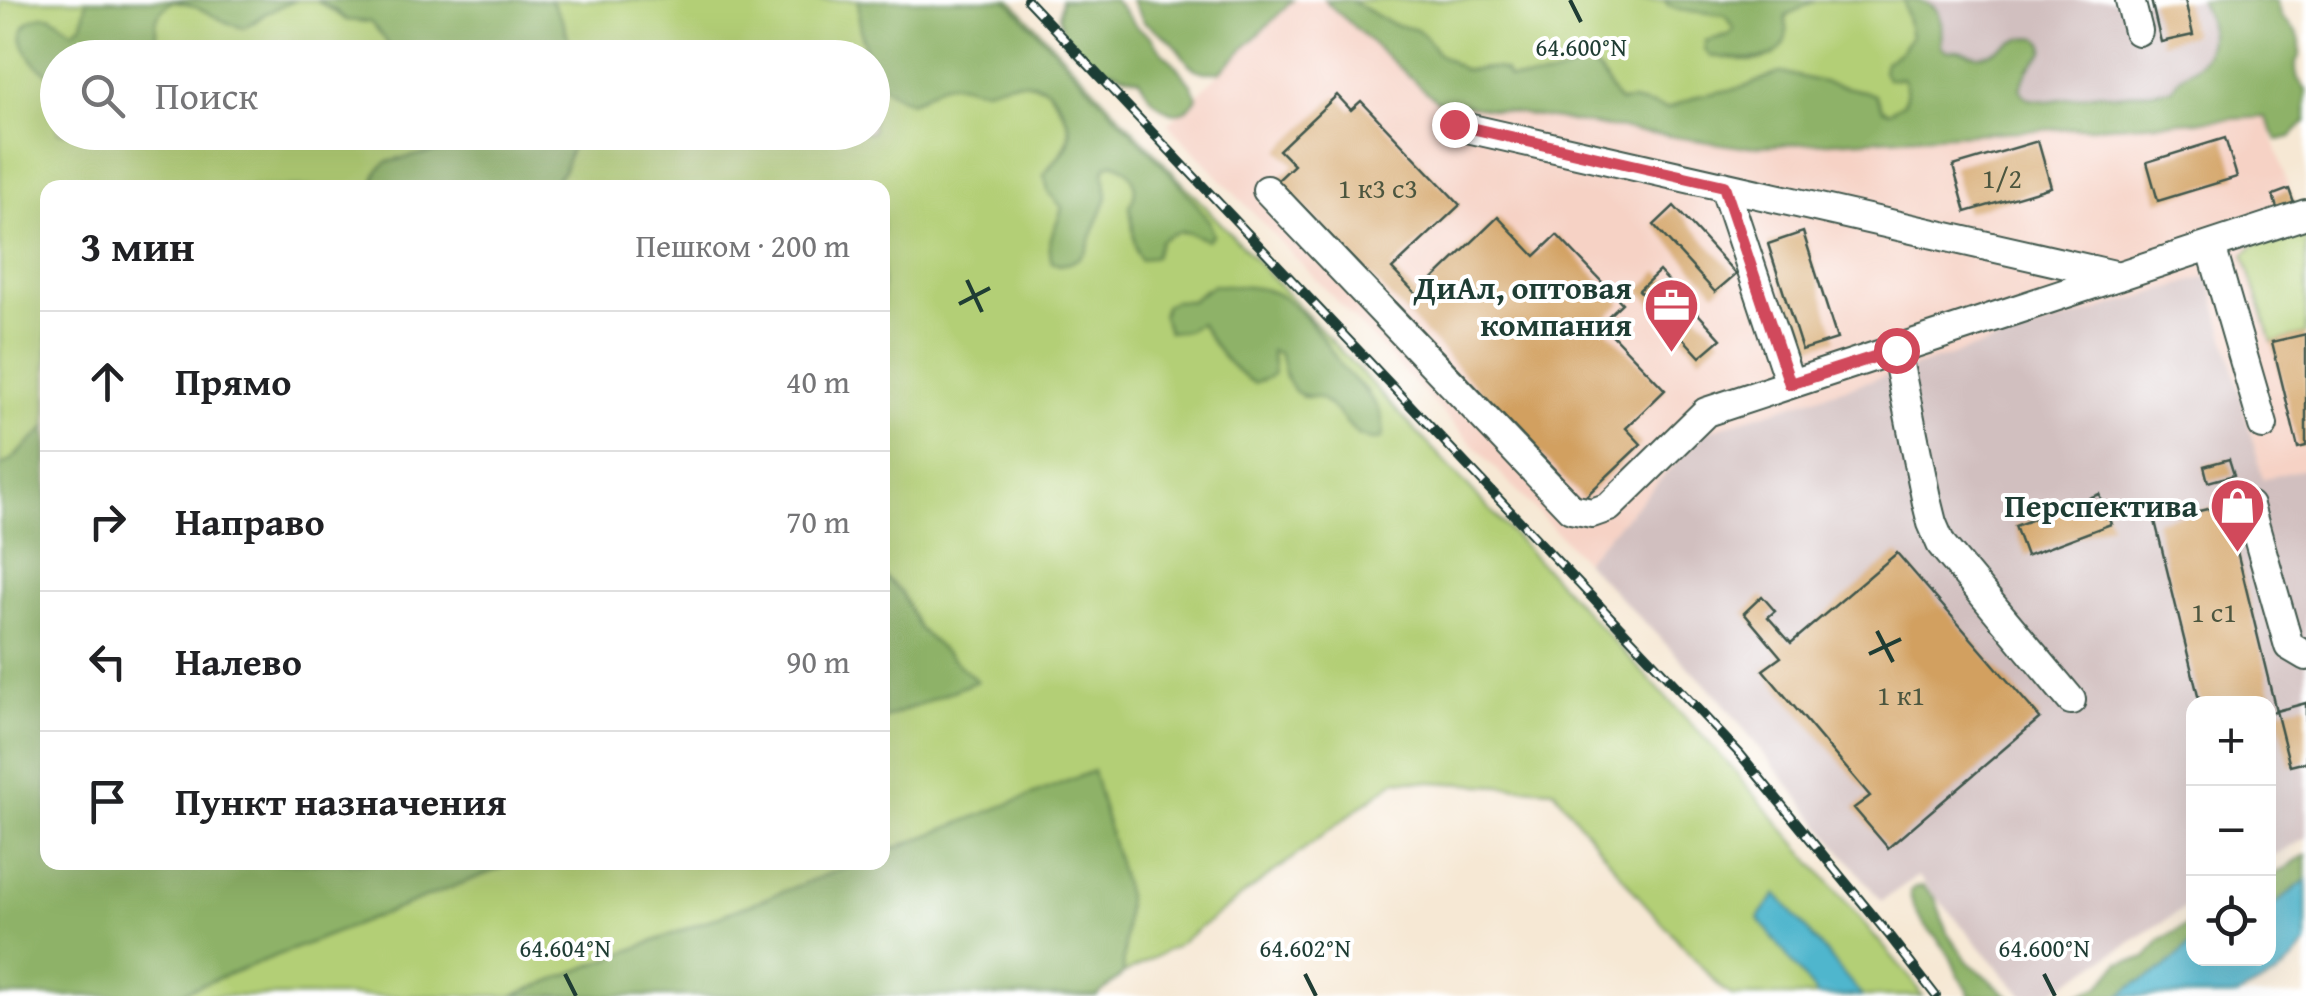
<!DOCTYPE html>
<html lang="ru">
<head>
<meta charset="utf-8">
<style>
	body { margin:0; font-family:"Gentium Book Plus",serif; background:#f6f6f6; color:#202124 }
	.controls { position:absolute; right:30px; bottom:30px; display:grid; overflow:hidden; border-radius:20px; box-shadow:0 10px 40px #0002 }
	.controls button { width:90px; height:90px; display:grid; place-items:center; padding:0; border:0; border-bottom:2px solid #e0e0e0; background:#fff; color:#202124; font:50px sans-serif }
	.stop { position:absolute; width:30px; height:30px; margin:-22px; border:8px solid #d1495b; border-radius:50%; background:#fff }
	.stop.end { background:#d1495b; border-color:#fff; box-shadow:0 2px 10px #0008 }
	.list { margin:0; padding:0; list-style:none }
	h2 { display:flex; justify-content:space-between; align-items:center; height:130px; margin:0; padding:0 40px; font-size:42px }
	h2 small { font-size:32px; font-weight:400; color:#757577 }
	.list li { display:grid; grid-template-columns:65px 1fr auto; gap:30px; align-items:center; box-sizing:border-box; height:140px; padding:0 40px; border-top:2px solid #e0e0e0 }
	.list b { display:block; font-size:38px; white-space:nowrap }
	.list em { font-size:32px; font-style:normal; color:#757577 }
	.icon { flex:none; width:55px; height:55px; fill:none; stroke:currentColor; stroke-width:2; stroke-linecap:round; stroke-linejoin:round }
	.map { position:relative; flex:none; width:2306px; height:996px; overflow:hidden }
	.search { position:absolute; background:#fff; box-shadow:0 10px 40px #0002; left:40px; top:40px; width:850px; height:110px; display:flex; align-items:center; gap:25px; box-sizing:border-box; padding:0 35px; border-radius:55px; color:#757577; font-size:38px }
	.panel { position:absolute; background:#fff; box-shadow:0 10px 40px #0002; left:40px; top:180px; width:850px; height:690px; border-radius:20px }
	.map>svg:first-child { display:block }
	.built { fill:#f6d2c5 }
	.industrial { fill:#d1bfbf }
	.green { fill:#b3cf76; stroke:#698655; stroke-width:2.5; fill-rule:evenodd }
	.forest { fill:#8eb267; stroke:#56784e; stroke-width:2.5 }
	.water { fill:#4fb6cd; stroke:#377a80; stroke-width:2.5 }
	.building { fill:#d2a060 }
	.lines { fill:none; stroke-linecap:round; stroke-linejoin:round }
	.minor-casing { stroke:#3f574c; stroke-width:32 }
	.minor { stroke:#fff; stroke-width:28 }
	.rail-casing { stroke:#1f3d34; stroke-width:10 }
	.rail { stroke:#fff; stroke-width:6; stroke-dasharray:19; stroke-linecap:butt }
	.route { stroke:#d1495b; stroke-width:12 }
	.ticks { fill:none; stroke:#1f3d34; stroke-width:4 }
	.labels { text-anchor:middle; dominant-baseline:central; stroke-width:8; stroke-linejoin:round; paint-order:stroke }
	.number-label { font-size:28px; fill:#4c563f }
	.poi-label { font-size:32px; font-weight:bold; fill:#1f3d34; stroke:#fff; text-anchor:end }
	.ticks-label { font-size:25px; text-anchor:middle; fill:#1f3d34; stroke:#fff; stroke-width:8; stroke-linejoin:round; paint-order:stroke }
</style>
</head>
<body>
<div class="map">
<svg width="2306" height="996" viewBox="0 0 2306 996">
	<rect width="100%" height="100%" fill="#fff"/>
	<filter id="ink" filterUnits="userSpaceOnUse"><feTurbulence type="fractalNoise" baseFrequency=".01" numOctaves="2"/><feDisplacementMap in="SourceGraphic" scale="20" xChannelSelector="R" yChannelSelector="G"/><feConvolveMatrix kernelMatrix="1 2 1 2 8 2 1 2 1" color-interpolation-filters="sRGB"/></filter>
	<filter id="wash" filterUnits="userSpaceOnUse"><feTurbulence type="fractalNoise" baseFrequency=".0048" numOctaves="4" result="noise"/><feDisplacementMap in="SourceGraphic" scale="40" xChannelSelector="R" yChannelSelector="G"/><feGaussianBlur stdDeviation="2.25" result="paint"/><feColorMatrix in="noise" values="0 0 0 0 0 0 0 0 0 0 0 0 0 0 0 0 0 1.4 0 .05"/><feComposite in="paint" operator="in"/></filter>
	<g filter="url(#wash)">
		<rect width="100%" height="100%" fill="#f6e8d4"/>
		<path class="built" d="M1293,0H1324L1437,101L1742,147L2266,117L2306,242V468L2263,479L2210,277L1706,431L1584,561L1168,124Z"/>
		<path class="industrial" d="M1925,0H2200L2205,9L2211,39L2199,63L2193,70L2182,75L2172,89L2118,95L2100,93L2048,101L2031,100L2024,95L2020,88L2025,74L2034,62L2023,37L1984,55L1976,56L1969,52L1948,51L1941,48L1943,26L1933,6Z
			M2209,276L2263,479L2306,468V838L2269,858L2268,704H2194L2193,903L2045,996H2023L1918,876L1881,901L1721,700L1584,561L1706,431Z"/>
		<path class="green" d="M0,0H87L82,24L73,31L52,17L50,76L57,78L58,132H460L461,137L455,147L411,158H398L374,179L377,187L48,188L47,427L10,461L0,467Z
			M296,0H316L346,20L370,22L385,39L394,57H157L160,54C156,29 149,18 172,1L199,7L231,25L255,22L266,13Z
			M551,0H859V18L866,57H574L563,22Z
			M1007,0H1011L1726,761L1912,980L1922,996H1733L1721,988L1633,890L1553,789L1396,780L1177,945L1123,974L1127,896L1092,772L883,853V719L977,681L919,629L901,592L883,575L882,188H546L563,172L576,133L872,132L873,71C882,91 897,95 917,100C928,90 946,81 961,84C969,85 975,88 984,88C992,88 999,83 1007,82C1020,80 1033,84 1046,88C1070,119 1081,137 1049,167V193L1062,207C1057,227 1045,240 1052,262L1060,265L1086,250L1107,197L1104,173L1106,166L1113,162C1134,170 1141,188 1129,207L1134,224L1136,252L1174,233L1192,232L1199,237L1209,221L1180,184ZM1222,286L1267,290L1282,297L1308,319L1342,369L1368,392L1357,435L1334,408L1320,397H1303L1285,378L1283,361L1279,353L1271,350L1274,365L1254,383C1230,370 1213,346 1200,323L1169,332L1163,315L1174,301H1191L1205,289Z
			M1350,0H1665L1668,5L1725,15L1734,28L1729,35L1721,36L1723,58C1732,57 1740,61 1748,61C1782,60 1785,44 1786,17L1815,0H1904L1911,37L1900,52L1895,79L1902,77C1908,86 1907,93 1904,103L1889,112L1882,109L1867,92L1779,72L1745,87L1698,96L1667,109L1632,101L1620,102C1607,90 1606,71 1587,64L1562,74L1536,80L1509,78L1489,68L1464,70L1437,53L1424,35L1392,24Z
			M2306,224V334L2272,342L2244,255L2260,241Z
			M514,863H857L512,996H173Z"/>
		<path class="forest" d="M87,0H296L266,13L244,28C218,22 200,4 172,1C149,18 156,29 160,54L157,57L58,58L57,78C35,71 3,30 36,18C40,16 47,15 52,17C59,20 67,27 73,31L82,24Z
			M316,0H551L563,22L574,57H394L385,39L370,22L346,20L335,10Z
			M859,0H1007L1180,184L1209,221L1213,235L1207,240C1186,232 1181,226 1160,241L1155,256L1140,260C1131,243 1135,225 1129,207C1141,188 1134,170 1113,163L1106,166L1104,173L1107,197L1086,250C1078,261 1065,268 1052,262C1045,237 1057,229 1062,207L1049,193L1044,175C1052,163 1069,152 1070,136C1072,122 1057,96 1046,88C1038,83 1023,82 1015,82C1003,82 995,88 984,89C970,89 959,81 945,84C932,88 922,98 910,102C888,92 872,83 872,58L866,57L859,18Z
			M1061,0H1114L1137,27L1150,36L1164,54L1176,65L1190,83L1197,97C1177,132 1151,101 1139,79L1099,67L1086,56L1072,49L1066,43L1061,25L1059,16Z
			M1131,0L1227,2L1293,0L1220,72H1204L1195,69L1189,64L1173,42L1144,22Z
			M1324,0H1350L1392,24L1418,30L1424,35L1437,53L1464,70L1497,68L1505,71L1509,78C1541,82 1558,74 1587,64C1606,71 1607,90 1620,102L1632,101L1667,109L1698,96L1745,87L1779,72L1867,92L1875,95L1882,109L1889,112L1904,103C1907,93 1908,86 1902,78L1887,79L1883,71L1885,62L1900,52L1911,37L1904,0C1941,0 1943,13 1941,47C1955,54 1942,50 1957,50C1967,50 1973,57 1982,55C2003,51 2016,33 2039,38L2044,44V51L2029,68L2020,88L2024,95L2031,99L2048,101L2100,93L2118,95L2172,89C2175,85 2177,79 2181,76C2185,72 2191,71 2195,67C2216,48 2212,23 2200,0H2276L2281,17L2297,33L2300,40V55L2296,62V70L2298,79L2306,90V122L2291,137L2277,140L2265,117L1742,147L1437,101Z
			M1665,0H1815L1786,16C1785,24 1788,34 1785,41C1777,67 1731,58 1710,56L1705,50V41L1729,35L1734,29L1725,15L1676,9L1668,5Z
			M460,133L576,132V133L563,172L546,187H377C373,175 377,169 387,162L455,147L461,138Z
			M1213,285C1230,286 1260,286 1275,293C1298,304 1320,334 1334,355C1336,357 1340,366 1342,368C1360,388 1390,407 1382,439C1354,446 1344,412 1323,400C1314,394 1303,399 1294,390C1282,379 1286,366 1279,353L1271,351L1274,373L1268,378L1254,383C1230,370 1214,346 1200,323L1186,331L1169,332L1162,315L1165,306L1174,301H1191Z
			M47,427L48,862L514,863L173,996H0V467L10,461Z
			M882,575L901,592L919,629L977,681L883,719Z
			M1093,771L1127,896L1123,974L1097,996H512L857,863L882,862L883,853Z
			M2306,855V880L2269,909V878Z
			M1923,886L1935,898L1947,932L1968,962L2009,996H1969C1966,981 1970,995 1962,982C1956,974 1954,962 1948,953C1935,932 1912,918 1910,891L1916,887Z
			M2193,922V942L2164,969L2137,983L2120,996H2077L2100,986L2119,963L2146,958L2160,940Z"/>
		<path class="water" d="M2306,880V944L2291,963L2278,975L2237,996H2120L2137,983L2164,969L2193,942L2194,958H2268L2269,909Z
			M1777,894L1862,996H1818L1758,918Z"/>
		<g id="blocks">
			<path class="building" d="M2151,0H2185L2193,35L2161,42Z
				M1337,95L1351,110L1361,101L1460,205L1392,269L1417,295L1498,217L1535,256L1557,235L1622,303L1601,323L1665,390L1626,428L1641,444L1583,499L1278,180L1294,165L1279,150Z
				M2225,138L2237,177L2158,201L2147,162Z
				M2038,141L2051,187L1966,212L1953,166Z
				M2289,189L2296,209L2279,215L2273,195Z
				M1674,206L1736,274L1715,292L1654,225Z
				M1803,232L1837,339L1802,350L1768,244Z
				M1659,271L1721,339L1700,357L1639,290Z
				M2306,334V446L2298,448L2272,342Z
				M2229,459L2234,475L2208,482L2204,466Z
				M2099,494L2111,524L2026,556L2015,526Z
				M2225,502L2276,711L2268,713V704H2200L2155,521L2212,508Z
				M1897,553L2040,718L1888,848L1854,808L1870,796L1763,670L1781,657L1744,613L1762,596L1775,611L1768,617L1791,643Z
				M2306,703V762L2290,766L2276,711Z"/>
		</g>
	</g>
	<g filter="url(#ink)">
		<use href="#blocks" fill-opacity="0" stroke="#3f574c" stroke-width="2.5"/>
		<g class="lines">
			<defs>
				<path id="minor" d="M2130,0L2138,31
					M1454,125L2119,276
					M1724,186L1790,384
					M1267,190L1571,509L1592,513L1609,507L1706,412L2306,214
					M2211,246L2263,425
					M1896,350L1927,503L1932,523L1941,544L2071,700
					M2249,506L2289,646L2306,656"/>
			</defs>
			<use href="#minor" class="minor-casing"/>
			<use href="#minor" class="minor"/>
			<defs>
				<path id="rail" d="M1027,0L1740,754L1888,934L1936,996"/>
			</defs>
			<use href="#rail" class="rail-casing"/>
			<use href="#rail" class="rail"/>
		</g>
	</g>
	<g class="lines" filter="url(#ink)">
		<path class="route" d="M1454,124L1724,186L1790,384L1896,350"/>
	</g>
	<path class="ticks" d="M1570,0L1581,22M967,280L982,312M959,304L990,288M1877,631L1893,662M1869,654L1901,639M565,974L576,996M1305,974L1316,996M2044,974L2055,996"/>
	<defs>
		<symbol id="office-pin" viewBox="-11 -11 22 30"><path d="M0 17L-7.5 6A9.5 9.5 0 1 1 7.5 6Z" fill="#d1495b" stroke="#fff"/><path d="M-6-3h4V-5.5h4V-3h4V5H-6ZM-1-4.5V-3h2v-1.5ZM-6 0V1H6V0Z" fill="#fff"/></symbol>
		<symbol id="shop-pin" viewBox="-11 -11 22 30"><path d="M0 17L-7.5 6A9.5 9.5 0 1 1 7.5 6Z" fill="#d1495b" stroke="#fff"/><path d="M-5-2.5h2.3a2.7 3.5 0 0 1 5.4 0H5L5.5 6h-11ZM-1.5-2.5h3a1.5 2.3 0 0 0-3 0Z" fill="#fff"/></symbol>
	</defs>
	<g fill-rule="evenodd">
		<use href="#office-pin" x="1640" y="274" width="63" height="86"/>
		<use href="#shop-pin" x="2206" y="474" width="63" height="86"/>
	</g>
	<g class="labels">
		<g class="number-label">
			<text x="2002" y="177">1/2</text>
			<text x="1378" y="187">1 к3 с3</text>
			<text x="2214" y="611">1 с1</text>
			<text x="1901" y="694">1 к1</text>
		</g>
		<g class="poi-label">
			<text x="1632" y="287">ДиАл, оптовая<tspan x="1632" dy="37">компания</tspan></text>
			<text x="2198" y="505">Перспектива</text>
		</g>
	</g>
	<g class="ticks-label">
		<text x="1581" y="56">64.600°N</text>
		<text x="565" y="957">64.604°N</text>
		<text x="1305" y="957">64.602°N</text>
		<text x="2044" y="957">64.600°N</text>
	</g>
</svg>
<div class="controls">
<button>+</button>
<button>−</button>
<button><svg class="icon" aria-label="locate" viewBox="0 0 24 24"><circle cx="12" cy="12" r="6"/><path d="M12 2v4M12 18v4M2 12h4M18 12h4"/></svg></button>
</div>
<div class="stop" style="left:1896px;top:350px"></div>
<div class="stop end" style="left:1454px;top:124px"></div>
<div class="search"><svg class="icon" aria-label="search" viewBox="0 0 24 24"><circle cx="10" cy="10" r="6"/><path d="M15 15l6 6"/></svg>Поиск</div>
<section class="panel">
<h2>3 мин<small>Пешком · 200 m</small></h2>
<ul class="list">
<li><svg class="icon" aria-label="ahead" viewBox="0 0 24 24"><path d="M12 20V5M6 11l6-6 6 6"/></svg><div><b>Прямо</b></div><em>40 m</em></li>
<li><svg class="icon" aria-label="right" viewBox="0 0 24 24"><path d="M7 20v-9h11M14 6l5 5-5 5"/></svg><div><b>Направо</b></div><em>70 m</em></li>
<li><svg class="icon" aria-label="left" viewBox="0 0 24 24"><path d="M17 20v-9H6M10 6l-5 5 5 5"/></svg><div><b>Налево</b></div><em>90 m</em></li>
<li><svg class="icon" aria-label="arrive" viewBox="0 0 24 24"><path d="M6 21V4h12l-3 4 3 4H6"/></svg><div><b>Пункт назначения</b></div></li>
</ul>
</section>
</div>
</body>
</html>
